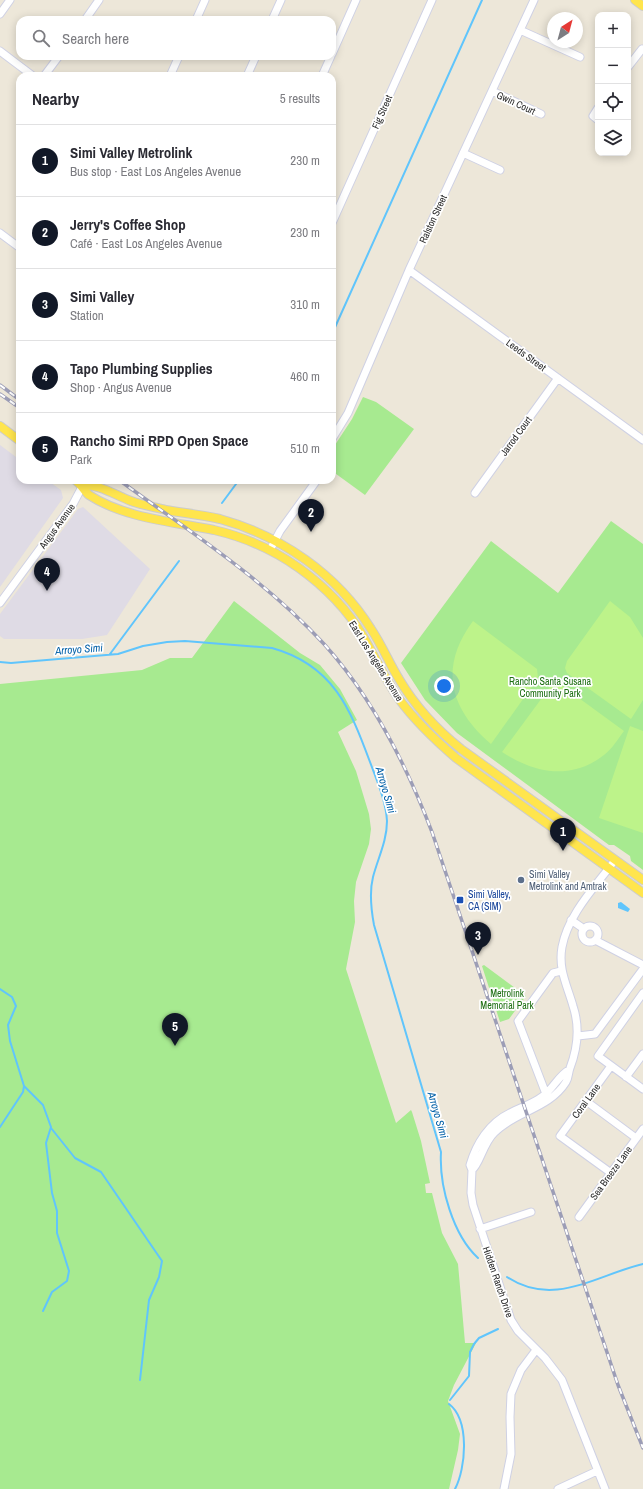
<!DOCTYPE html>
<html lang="en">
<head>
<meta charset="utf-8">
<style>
	body { margin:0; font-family:"Archivo Narrow",sans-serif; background:#f7f7f7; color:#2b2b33 }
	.controls { position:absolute; right:12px; top:12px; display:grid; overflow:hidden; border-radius:8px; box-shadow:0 2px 10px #0003 }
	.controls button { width:36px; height:36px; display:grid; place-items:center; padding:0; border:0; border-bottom:1px solid #e1e1e2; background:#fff; color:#2b2b33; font:20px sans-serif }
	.compass { position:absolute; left:547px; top:12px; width:36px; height:36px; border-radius:50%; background:#fff; box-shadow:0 2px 10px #0003; rotate:36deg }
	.you { position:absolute; left:444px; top:686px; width:14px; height:14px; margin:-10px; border:3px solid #fff; border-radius:50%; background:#1a73e8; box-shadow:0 0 0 6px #1a73e833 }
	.badge { display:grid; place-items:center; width:26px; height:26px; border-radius:50%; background:#111827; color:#fff; font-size:13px; font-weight:700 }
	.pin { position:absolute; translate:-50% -33px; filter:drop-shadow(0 1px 2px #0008) }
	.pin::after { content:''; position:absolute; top:21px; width:14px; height:12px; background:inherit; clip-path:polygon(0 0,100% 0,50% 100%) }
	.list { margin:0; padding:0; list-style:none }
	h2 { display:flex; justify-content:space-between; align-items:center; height:52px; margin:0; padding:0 16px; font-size:17px }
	h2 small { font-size:13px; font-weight:400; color:#7c7c81 }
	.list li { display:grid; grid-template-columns:26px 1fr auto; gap:12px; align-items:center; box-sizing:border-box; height:72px; padding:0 16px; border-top:1px solid #e1e1e2 }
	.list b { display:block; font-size:15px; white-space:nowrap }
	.list p { margin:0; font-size:13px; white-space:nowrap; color:#7c7c81 }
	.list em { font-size:13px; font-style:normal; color:#7c7c81 }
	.icon { flex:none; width:22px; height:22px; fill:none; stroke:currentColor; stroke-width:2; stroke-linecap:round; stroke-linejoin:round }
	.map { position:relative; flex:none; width:643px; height:1489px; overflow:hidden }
	.search { position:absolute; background:#fff; box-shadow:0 2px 10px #0003; left:16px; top:16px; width:320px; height:44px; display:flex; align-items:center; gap:10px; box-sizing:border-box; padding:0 14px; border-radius:12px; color:#7c7c81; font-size:15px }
	.panel { position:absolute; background:#fff; box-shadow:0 2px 10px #0003; left:16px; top:72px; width:320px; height:412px; border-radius:12px }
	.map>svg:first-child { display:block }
	.industrial { fill:#dfdbe5 }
	.green { fill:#a7ea90 }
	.pitch { fill:#bdf38a }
	.water { fill:#60c5fc }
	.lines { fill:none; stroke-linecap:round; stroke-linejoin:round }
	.stream { stroke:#60c5fc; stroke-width:2 }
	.minor-casing { stroke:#cfd1e4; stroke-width:9 }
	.major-casing { stroke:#ccc; stroke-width:10 }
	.minor { stroke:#fff; stroke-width:7 }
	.major { stroke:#ffe54d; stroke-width:8 }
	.rail-casing { stroke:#9c9db6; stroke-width:3.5 }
	.rail { stroke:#fff; stroke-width:2; stroke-dasharray:6; stroke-linecap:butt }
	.service-dot { fill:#5c6f8a; stroke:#fff; stroke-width:1.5 }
	.transit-dot { fill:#1a4fb4; stroke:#fff; stroke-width:1.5 }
	.labels { text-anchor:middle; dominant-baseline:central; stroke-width:3.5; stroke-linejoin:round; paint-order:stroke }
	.street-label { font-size:10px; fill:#292929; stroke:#fff }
	.park-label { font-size:10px; fill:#1d6e12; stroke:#fff }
	.service-label { font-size:10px; fill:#4e5e75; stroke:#fff; text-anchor:start }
	.transit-label { font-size:10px; fill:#164399; stroke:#fff; text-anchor:start }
	.water-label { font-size:11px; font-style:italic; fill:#005fa7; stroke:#fff }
</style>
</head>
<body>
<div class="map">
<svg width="643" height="1489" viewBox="0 0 643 1489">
	<rect width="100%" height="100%" fill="#ede7d9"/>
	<path class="industrial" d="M0,445L20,460V480H47L61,490L63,498L0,587Z
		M83,507L150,569L107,635L82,639H4L0,636V614L78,509Z"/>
	<path class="green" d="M363,397L376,402L414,429L365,495L332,471L333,448L352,419Z
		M611,521L643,544V870L631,861L630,856L614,845H609L457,733L425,700L401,663L491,541L558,593Z
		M234,601L300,653L320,665L340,689L357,720L338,732L356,771L369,814L371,829L369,844L356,882L354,901L355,922L346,969L396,1123L411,1110L412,1112L421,1141L430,1183L425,1184L426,1193H432L442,1233L458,1264L465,1343H476L454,1385L448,1401L460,1434L458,1450L449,1489H0V684L142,670L170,658H192Z
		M484,965L526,996L509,1019L500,1022L482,966Z"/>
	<path class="pitch" d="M610,601L630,617L643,638V700L631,719L567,673L565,668L567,661Z
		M473,621L537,669L538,678L491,744C449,708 439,667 473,621Z
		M556,684L561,685L624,731C618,739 612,749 604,755C571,781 534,773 502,752L550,687Z
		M630,726L643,731V833L599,818Z"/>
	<path class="water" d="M621,902L630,909L628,912L618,908V903Z"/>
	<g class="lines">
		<path class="stream" d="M332,334L482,0
			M222,503L239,480
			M110,654L179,561
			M0,662L11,663L118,654L143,646L167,642L185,641L272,648C333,665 350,708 370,762C377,781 386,801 387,821C387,841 378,858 373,877C369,893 371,909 374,925L441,1152C439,1186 453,1235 478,1258
			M0,989L12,997L16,1006L8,1025L10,1041L24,1086L43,1105L51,1127L46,1143L52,1193L57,1211V1233L69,1271L67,1281L52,1292L43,1311
			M0,1127L23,1092L24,1086
			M51,1128L75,1158L101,1172L162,1261L159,1277L149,1300L140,1380
			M507,1277C554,1308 596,1275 643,1264
			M450,1400L469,1376L470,1352L474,1344L479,1338L498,1329
			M449,1404C470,1420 466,1468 455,1489"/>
		<defs>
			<path id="minor" d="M0,14L10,0
				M85,20L99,0
				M196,20L205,0
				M272,20L281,0
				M520,30L580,57
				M0,51L33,76
				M332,54L356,0
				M628,67L642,49
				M44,76L59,56
				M170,76L179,56
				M247,76L256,56
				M322,76L331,56
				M492,91L541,114
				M598,108L593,116L598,120
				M463,153L500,170
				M332,223L432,0
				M0,233L20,248
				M409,270L643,440
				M332,439L348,413L409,270L534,0
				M475,493L558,378
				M270,550L280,531L317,480
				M0,603L73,504L83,485
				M571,920L584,929
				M582 934a8 8 0 1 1 16 0a8 8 0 1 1-16 0Z
				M595,940L643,965
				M643,993L598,1056L643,1089
				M578,1036L595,1034L643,969
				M569,1070C559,1075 553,1089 543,1096C533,1104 521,1107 510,1113C489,1123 476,1144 470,1165L472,1170L471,1193L473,1205L511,1320L518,1331L545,1358L562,1380L605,1489
				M626,1077L643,1054
				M546,1094L518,1021L553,973L561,971
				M586,1101L636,1138
				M472,1170C480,1164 483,1143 495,1132C516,1111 549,1109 566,1082C569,1077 568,1073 570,1068C578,1047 580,1027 573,1006C567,985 558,969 562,947C568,914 596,886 615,860
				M611,1173L560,1136L611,1066
				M579,1217L643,1129
				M480,1229L531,1212
				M504,1489L511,1454L510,1417L511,1394L521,1370L536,1350
				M558,1489L597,1471"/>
			<path id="major" d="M635,0L643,6
				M0,426L20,441
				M75,480C82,485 85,492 89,495C124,518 174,522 214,530C244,537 274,550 299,568C324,586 347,609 363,636C375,657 385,679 399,699C415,721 435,740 456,758L643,893
				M83,485C99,484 115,495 131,501C142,505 154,507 166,510C184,513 202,515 220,519C281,536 337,574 371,629C382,645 389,663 399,679C415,706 436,729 461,749L643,880"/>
		</defs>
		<use href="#minor" class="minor-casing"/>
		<use href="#major" class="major-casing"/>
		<use href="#minor" class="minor"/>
		<use href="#major" class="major"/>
		<defs>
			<path id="rail" d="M0,385L20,400
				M0,394L20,408
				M119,480C189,531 264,579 324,644C373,698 406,764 432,832L618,1385L643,1448"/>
		</defs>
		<use href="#rail" class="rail-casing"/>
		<use href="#rail" class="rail"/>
	</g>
	<circle class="service-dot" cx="521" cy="880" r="4"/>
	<rect class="transit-dot" x="456" y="896" width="8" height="8" rx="2"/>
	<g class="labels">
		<g class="street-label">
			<text transform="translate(516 103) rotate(25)">Gwin Court</text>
			<text transform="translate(382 112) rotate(-66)">Fig Street</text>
			<text transform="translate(433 219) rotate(-65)">Ralston Street</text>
			<text transform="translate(526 355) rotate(36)">Leeds Street</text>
			<text transform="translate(516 436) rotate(-54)">Jarrod Court</text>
			<text transform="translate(57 526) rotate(-54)">Angus Avenue</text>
			<text transform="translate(376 661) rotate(58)">East Los Angeles Avenue</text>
			<text transform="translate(586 1101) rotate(-54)">Coral Lane</text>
			<text transform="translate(611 1173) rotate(-54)">Sea Breeze Lane</text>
			<text transform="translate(498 1282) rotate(71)">Hidden Ranch Drive</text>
		</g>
		<g class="park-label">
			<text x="550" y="681">Rancho Santa Susana<tspan x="550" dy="12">Community Park</tspan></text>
			<text x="507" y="993">Metrolink<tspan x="507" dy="12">Memorial Park</tspan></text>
		</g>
		<g class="service-label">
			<text x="529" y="874">Simi Valley<tspan x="529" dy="12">Metrolink and Amtrak</tspan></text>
		</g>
		<g class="transit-label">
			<text x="468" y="894">Simi Valley,<tspan x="468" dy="12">CA (SIM)</tspan></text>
		</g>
		<g class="water-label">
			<text transform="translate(79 649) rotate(-4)">Arroyo Simi</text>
			<text transform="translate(386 790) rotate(74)">Arroyo Simi</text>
			<text transform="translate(438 1115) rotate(74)">Arroyo Simi</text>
		</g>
	</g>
</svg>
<div class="controls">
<button>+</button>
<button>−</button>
<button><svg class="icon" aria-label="locate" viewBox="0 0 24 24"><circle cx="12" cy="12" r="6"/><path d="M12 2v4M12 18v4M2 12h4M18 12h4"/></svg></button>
<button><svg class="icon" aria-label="layers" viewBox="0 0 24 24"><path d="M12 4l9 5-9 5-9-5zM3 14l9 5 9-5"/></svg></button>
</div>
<svg class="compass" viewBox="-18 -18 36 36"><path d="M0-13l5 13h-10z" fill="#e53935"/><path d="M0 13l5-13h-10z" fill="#7c7c81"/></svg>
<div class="you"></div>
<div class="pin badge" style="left:563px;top:851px">1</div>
<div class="pin badge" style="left:311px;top:532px">2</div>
<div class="pin badge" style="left:478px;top:955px">3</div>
<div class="pin badge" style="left:47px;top:591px">4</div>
<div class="pin badge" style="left:175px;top:1046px">5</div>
<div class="search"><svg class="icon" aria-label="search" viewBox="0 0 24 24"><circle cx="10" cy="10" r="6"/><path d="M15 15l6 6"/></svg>Search here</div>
<section class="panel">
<h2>Nearby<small>5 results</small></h2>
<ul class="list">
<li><span class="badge">1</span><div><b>Simi Valley Metrolink</b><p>Bus stop · East Los Angeles Avenue</p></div><em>230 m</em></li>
<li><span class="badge">2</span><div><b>Jerry's Coffee Shop</b><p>Café · East Los Angeles Avenue</p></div><em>230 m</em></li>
<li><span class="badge">3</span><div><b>Simi Valley</b><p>Station</p></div><em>310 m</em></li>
<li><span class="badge">4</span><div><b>Tapo Plumbing Supplies</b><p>Shop · Angus Avenue</p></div><em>460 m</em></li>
<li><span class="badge">5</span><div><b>Rancho Simi RPD Open Space</b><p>Park</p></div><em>510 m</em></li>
</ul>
</section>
</div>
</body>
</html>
